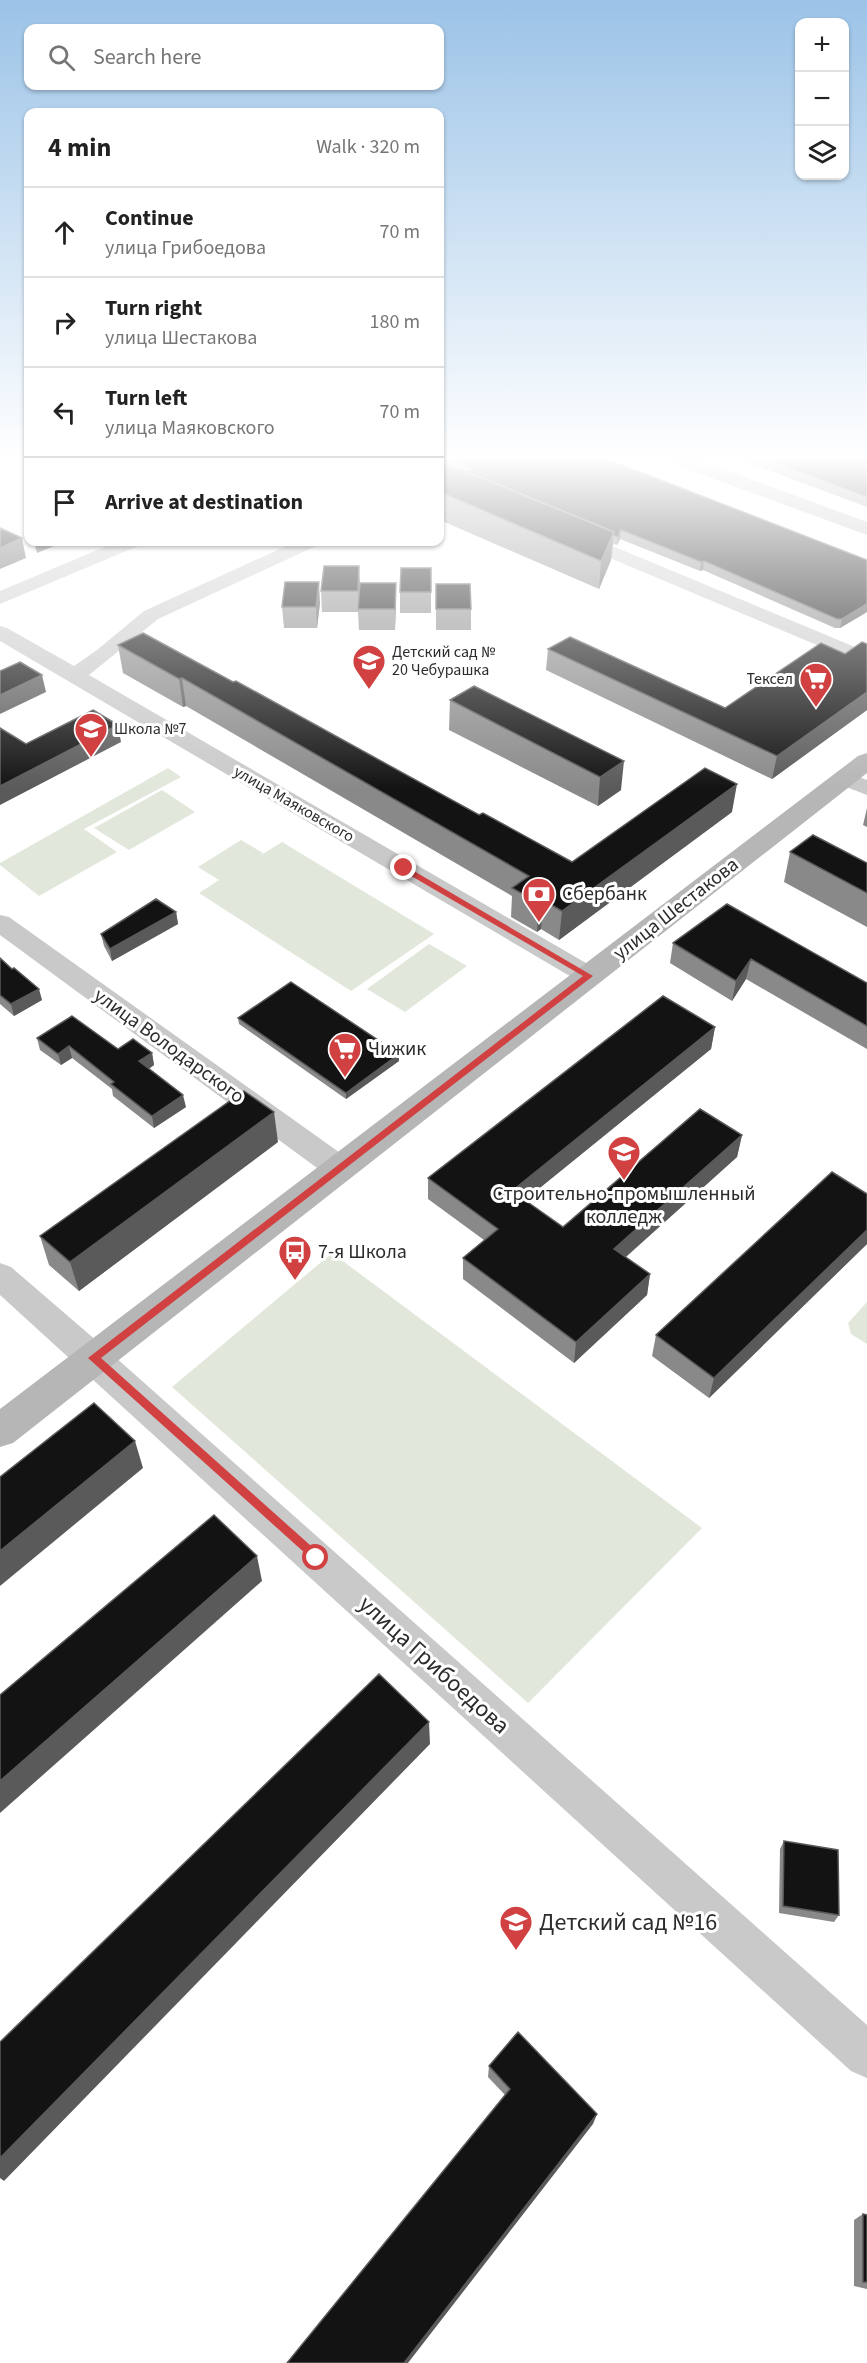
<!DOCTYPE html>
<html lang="en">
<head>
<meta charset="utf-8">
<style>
	body { margin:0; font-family:"Source Sans 3",sans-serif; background:#f2f2f2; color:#222 }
	.controls { position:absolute; right:18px; top:18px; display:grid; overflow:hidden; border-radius:12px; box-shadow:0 2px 4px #0004 }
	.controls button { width:54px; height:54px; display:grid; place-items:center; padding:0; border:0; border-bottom:2px solid #e0e0e0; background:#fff; color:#222; font:30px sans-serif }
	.stop { position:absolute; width:18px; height:18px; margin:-14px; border:4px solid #d14141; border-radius:50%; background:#fff }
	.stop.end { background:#d14141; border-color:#fff; box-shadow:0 2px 6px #0008 }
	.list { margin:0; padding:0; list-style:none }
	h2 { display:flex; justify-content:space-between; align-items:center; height:78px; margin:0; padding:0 24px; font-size:26px }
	h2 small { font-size:20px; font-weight:400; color:#767676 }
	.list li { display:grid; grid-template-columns:39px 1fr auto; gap:18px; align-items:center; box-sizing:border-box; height:90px; padding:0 24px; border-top:2px solid #e0e0e0 }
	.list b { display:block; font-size:22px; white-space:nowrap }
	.list p { margin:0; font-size:20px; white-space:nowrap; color:#767676 }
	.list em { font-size:20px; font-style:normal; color:#767676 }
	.icon { flex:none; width:33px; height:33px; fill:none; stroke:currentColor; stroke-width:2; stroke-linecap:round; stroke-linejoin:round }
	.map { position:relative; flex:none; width:867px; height:2363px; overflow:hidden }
	.search { position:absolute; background:#fff; box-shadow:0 2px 4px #0004; left:24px; top:24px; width:420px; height:66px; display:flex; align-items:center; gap:15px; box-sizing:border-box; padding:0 21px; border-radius:12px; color:#767676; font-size:22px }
	.panel { position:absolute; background:#fff; box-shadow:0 2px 4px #0004; left:24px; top:108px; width:420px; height:438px; border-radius:12px }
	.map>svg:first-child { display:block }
	.green { fill:#e1e8db }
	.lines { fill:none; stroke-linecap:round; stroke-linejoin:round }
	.street { fill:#c9c9c9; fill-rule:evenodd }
	.secondary { fill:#b6b6b6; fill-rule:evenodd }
	.wall { fill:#898989 }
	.shaded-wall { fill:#5a5a5a }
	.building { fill:#131313; stroke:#5a5a5a; stroke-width:1.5 }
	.route { fill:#d14141 }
	.labels { text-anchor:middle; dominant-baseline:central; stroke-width:6; stroke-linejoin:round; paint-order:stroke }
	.far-poi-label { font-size:16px; fill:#2c2c2c; stroke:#fff; text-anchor:start }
	.far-street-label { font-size:16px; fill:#2c2c2c; stroke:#fff }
	.poi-label { font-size:20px; fill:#2c2c2c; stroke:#fff; text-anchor:start }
	.street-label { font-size:20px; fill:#2c2c2c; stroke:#fff }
	.near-street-label { font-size:24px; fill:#2c2c2c; stroke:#fff }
	.near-poi-label { font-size:24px; fill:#2c2c2c; stroke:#fff; text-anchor:start }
</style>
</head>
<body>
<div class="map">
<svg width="867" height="2363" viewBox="0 0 867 2363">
	<rect width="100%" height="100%" fill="#fff"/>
	<path class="green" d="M168,768L181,777L84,829L117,852L39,896L0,865V863Z
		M162,790L195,812L129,850L94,828Z
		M241,840L263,853L261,855L282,842L434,934L351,991L199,893L219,880L198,867Z
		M429,944L467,966L405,1012L367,989Z
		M332,1253L702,1528L528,1703L172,1387Z
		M867,1302V1344L851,1334L848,1323Z"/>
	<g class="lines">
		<path class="street" d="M574,530L867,652V666L567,540L565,536L567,532Z
			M116,542H140L138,546L0,604V591Z
			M295,542H318L316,546L158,619L89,675L598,970L602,976L598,982L589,985L580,982L0,641V626L7,628L74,666L97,650L144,611Z
			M844,771L867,780V795L836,783L832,778L836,773Z
			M0,915L9,917L350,1160L354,1168L350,1176L339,1179L328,1176L0,935Z
			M0,1263L11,1267L105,1348L867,2025V2078L851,2071L0,1295Z"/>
		<path class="secondary" d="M666,458H694L867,522V535L668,462Z
			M867,753V773L13,1443L0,1447V1409L858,756Z"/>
	</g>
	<path class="wall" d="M440,458H604L867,560V612L840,628H835L703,570L700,571L620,539L617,545L613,544L611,560L599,589L440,520V466L442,465L440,464Z
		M736,458H867V507Z
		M431,568V613H400V592Z
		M360,583H396L395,630H359L358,612H322L321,591Z
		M436,584L471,609V630H436Z
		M320,603L317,628H284L282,607Z
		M867,644V710L772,779L546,670L548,649L725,708Z
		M118,645L479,815L572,862L732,812L559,940L541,929L537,932L511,917L512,896L186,706L183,707L123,673Z
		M474,686L621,790L598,806L449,730L450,700Z
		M867,808V827L863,825Z
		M790,852L867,863V927L784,882Z
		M727,904L867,983V1049L746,979L732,1001L670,963L673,943Z
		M176,912L178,924L112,961L104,946L101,934Z
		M0,958L42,1000L14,1016L0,1004Z
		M238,1018L399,1061L346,1099L239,1024Z
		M715,1027L711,1049L525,1200L563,1227L742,1135L737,1157L626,1257L650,1274L647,1295L574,1363L463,1279V1258L484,1240L428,1199V1178Z
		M37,1038L152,1053L154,1065L149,1069L186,1107L154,1128L113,1096L112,1089L72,1058L61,1065L40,1050Z
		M278,1142L79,1291L49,1265L40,1236Z
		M867,1194V1244L709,1398L652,1356L656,1335Z
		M784,1841L839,1915L834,1922L779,1913L780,1849Z
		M489,2066L593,2124L505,2095L488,2077Z
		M863,2214L867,2215V2289L854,2286V2220Z"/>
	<path class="shaded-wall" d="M621,530L620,539L617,545L618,537Z
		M614,532L611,560L599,589L601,561Z
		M22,538L26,558L0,569V548Z
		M34,542H64L37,553Z
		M704,561L703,570L700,571L701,562Z
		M359,566L360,587L358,612V591Z
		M319,582L320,603L317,628L316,607Z
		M396,583V604L395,630V609Z
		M867,604V612L840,628L842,619Z
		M42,675L46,692L0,714V695Z
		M182,678L186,706L183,707L179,679Z
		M867,692V710L772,779L777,756Z
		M118,725L121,742L0,805V786Z
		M624,761L621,790L598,806L600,777Z
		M737,784L732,812L559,940L562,911Z
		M543,900L541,929L537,932L539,903Z
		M176,912L178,924L112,961L110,949Z
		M751,959L746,979L732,1001L736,981Z
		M39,989L42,1000L14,1016L11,1004Z
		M715,1027L711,1049L510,1212L512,1191Z
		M69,1046L72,1058L61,1065L58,1054Z
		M152,1053L154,1065L142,1073L139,1061Z
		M399,1054V1061L346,1099V1093Z
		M183,1095L186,1107L154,1128L152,1116Z
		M274,1112L278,1142L79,1291L70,1262Z
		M742,1135L737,1157L611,1270L614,1249Z
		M867,1230V1244L709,1398L714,1378Z
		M650,1274L647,1295L574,1363L576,1342Z
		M135,1441L143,1468L0,1586V1551Z
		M257,1556L262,1581L0,1813V1781Z
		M429,1722L430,1744L4,2181L0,2178V2158Z
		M597,2114L593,2124L408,2363H404Z"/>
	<path class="building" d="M446,458H604L867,560V604L842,619H837L704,561L701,562L621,530L618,537L613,535L614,532L467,472L472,469Z
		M762,458H867V497Z
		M446,463L614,532L601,561L440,492V466Z
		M0,528L22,538L0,548Z
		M324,566H359L358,591H321Z
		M401,568H431V592H400Z
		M285,582H319L316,607H282Z
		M360,583H396L395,609H358Z
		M436,584H470L471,609H436Z
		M143,633L233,682L236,681L479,815L483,813L572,862L705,768L737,784L562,911L543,900L539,903L512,888L529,876L182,678L179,679L118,645Z
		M570,637L725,708L821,643L845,654L862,642L867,644V692L777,756L548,649Z
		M20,662L42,675L0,695V671Z
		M474,686L624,761L600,777L450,700Z
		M93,710L118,725L0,786V728L26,744Z
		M813,835L867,863V893L790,852Z
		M156,899L176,912L110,949L101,934Z
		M727,904L867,983V1026L751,959L736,981L673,943Z
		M0,958L12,969L14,968L39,989L11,1004L0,995Z
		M291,982L399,1054L346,1093L238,1018Z
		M663,996L715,1027L512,1191L563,1227L700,1109L742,1135L614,1249L650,1274L576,1342L463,1258L498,1229L428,1178Z
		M72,1016L118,1049L133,1039L152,1053L139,1061L183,1095L152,1116L111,1084L114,1082L69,1046L58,1054L37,1038Z
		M244,1091L274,1112L70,1262L40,1236Z
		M832,1172L867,1194V1230L714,1378L656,1335Z
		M94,1403L135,1441L0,1551V1477Z
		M214,1515L257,1556L0,1781V1695Z
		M379,1674L429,1722L0,2158V2042Z
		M784,1841L838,1850L839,1915L783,1906Z
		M518,2032L597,2114L404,2363H287L510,2089L489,2066Z
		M863,2214L867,2215V2282H863Z"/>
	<linearGradient id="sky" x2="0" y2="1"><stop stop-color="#9bc3e7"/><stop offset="0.58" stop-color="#fff"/><stop offset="1" stop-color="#fff" stop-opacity="0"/></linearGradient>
	<rect width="867" height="789" fill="url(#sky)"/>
	<path class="route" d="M401,867H407L593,976L101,1358L320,1554L322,1558L316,1563L88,1358L583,976L401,870Z"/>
	<defs>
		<symbol id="school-pin" viewBox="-11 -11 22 30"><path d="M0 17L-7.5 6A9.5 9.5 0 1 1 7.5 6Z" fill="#d14141" stroke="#fff"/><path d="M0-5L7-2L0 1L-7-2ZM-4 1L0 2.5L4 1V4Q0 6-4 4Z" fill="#fff"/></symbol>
		<symbol id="supermarket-pin" viewBox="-11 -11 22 30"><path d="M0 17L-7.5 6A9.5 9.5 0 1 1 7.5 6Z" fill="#d14141" stroke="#fff"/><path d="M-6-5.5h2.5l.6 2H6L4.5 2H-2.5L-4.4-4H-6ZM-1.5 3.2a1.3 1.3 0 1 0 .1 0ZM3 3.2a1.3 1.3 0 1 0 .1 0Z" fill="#fff"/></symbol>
		<symbol id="bank-pin" viewBox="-11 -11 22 30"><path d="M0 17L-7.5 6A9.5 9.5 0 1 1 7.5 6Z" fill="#d14141" stroke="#fff"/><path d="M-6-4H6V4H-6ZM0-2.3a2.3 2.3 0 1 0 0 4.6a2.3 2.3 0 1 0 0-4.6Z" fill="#fff"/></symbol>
		<symbol id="university-pin" viewBox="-11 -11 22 30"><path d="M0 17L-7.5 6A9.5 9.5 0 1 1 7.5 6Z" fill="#d14141" stroke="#fff"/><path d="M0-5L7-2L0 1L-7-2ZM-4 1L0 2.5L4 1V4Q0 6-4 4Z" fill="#fff"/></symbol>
		<symbol id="bus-pin" viewBox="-11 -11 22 30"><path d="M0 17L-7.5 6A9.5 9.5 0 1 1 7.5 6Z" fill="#d14141" stroke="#fff"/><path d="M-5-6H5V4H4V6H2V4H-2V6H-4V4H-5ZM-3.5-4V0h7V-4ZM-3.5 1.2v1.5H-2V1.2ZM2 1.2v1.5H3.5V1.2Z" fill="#fff"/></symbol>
	</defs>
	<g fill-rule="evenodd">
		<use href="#school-pin" x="350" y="642" width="38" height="52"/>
		<use href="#supermarket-pin" x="797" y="660" width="38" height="52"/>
		<use href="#school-pin" x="72" y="710" width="38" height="52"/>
		<use href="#bank-pin" x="520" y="875" width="38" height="52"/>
		<use href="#supermarket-pin" x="326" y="1030" width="38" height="52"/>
		<use href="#university-pin" x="605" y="1133" width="38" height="52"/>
		<use href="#bus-pin" x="276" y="1233" width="38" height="52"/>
		<use href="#school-pin" x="497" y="1903" width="38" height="52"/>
	</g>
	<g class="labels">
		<g class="far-poi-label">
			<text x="392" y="652">Детский сад №<tspan x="392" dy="18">20 Чебурашка</tspan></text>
			<text x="793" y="679" text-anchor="end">Тексел</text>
			<text x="114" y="729">Школа №7</text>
		</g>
		<g class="far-street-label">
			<text transform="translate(294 804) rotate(30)">улица Маяковского</text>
		</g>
		<g class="poi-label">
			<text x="562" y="894">Сбербанк</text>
			<text x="368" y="1049">Чижик</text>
			<text x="624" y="1194" text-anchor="middle">Строительно-промышленный<tspan x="624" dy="23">колледж</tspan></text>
			<text x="318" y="1252">7-я Школа</text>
		</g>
		<g class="street-label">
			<text transform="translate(676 909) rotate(-38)">улица Шестакова</text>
			<text transform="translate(169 1046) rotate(36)">улица Володарского</text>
		</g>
		<g class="near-street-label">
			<text transform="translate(434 1665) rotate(42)">улица Грибоедова</text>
		</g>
		<g class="near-poi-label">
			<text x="539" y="1922">Детский сад №16</text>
		</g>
	</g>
</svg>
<div class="controls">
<button>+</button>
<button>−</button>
<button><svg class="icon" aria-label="layers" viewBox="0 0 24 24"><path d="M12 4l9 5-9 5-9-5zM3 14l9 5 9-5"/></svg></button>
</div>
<div class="stop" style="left:316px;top:1558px"></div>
<div class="stop end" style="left:404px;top:868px"></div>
<div class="search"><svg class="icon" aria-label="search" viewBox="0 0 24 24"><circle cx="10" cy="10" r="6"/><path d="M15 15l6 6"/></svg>Search here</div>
<section class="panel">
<h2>4 min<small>Walk · 320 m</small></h2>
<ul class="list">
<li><svg class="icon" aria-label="ahead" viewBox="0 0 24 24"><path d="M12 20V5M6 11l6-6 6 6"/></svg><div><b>Continue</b><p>улица Грибоедова</p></div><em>70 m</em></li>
<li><svg class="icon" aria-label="right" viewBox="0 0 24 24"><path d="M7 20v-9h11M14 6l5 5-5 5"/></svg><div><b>Turn right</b><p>улица Шестакова</p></div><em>180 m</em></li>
<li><svg class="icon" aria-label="left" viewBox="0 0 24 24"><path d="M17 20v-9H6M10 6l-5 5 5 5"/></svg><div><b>Turn left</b><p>улица Маяковского</p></div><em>70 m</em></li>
<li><svg class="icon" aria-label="arrive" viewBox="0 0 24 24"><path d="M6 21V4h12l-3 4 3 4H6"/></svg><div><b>Arrive at destination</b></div></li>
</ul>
</section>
</div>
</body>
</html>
